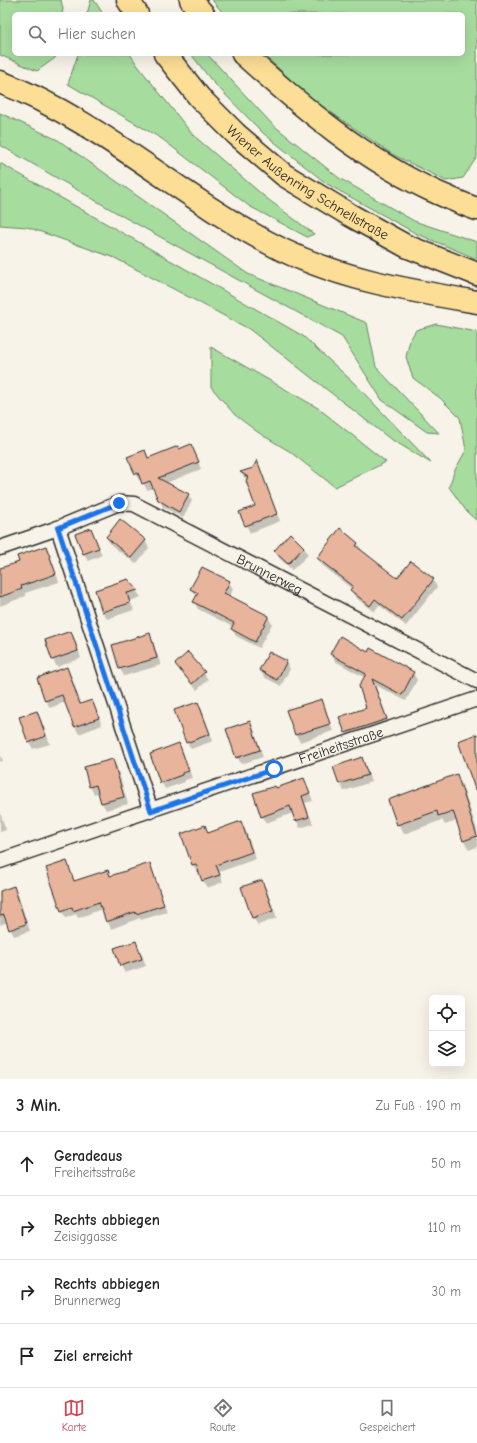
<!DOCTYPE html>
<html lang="de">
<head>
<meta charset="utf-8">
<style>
	body { margin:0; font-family:"Comic Neue",sans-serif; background:#f6f6f6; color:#222 }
	.controls { position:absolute; right:12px; bottom:12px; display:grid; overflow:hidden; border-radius:6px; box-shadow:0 4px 16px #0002 }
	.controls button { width:36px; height:36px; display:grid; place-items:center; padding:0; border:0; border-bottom:1px solid #e0e0e0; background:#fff; color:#222; font:20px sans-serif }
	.stop { position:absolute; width:12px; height:12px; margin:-9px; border:3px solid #1a73e8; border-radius:50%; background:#fff }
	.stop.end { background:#1a73e8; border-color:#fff; box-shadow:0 1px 4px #0008 }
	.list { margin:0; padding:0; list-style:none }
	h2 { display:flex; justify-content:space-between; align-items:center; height:52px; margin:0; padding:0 16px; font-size:17px }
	h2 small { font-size:13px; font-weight:400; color:#767676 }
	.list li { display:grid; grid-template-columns:26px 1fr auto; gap:12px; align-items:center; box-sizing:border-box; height:64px; padding:0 16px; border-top:1px solid #e0e0e0 }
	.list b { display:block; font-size:15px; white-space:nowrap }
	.list p { margin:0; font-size:13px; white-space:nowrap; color:#767676 }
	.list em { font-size:13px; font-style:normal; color:#767676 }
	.icon { flex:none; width:22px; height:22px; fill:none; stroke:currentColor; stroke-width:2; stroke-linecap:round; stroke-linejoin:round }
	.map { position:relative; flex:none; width:477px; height:1079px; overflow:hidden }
	.search { position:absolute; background:#fff; box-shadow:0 4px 16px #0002; left:12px; right:12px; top:12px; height:44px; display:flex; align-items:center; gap:10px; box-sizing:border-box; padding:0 14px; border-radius:6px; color:#767676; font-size:15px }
	.sheet { height:308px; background:#fff }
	nav { display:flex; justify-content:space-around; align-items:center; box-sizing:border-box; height:56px; border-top:1px solid #e0e0e0; background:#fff; font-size:11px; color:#767676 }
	nav a { display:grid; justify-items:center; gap:2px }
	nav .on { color:#d1495b }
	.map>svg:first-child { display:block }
	.green { fill:#a7dc9f; stroke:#698465 }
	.shadow { fill:#0003 }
	.building { fill:#e8b49b; stroke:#2b2b2b }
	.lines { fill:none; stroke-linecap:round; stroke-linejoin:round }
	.minor-casing { stroke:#2b2b2b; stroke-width:17 }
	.motorway-casing { stroke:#2b2b2b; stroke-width:25 }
	.minor { stroke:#f7f3e8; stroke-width:14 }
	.motorway { stroke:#fcde96; stroke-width:22 }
	.route { stroke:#1a73e8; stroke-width:5 }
	.labels { text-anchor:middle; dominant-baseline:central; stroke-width:3; stroke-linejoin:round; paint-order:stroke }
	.street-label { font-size:14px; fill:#2b2b2b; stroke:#f7f3e8 }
</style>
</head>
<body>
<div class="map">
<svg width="477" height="1079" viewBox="0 0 477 1079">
	<rect width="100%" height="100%" fill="#f7f3e8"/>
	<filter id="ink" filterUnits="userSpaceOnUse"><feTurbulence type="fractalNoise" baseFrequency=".025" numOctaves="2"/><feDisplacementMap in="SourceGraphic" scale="8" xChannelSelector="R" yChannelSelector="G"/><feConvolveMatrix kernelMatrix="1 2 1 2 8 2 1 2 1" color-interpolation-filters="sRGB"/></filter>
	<g filter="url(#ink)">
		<path class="green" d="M0,0H61L63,9L62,14H14V54H56L55,58L37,71L0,55Z
			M91,0H94L103,14H87Z
			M212,0H477V157L463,178L446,181L392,154L310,98L263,54H463V14H224Z
			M78,54H130L138,66L193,135L265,197L314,234L307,237L249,206L162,139L68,84Z
			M191,54H207L272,124L339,178L414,221L477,242V259L415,233L327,184L263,133L211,80Z
			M0,113L58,140L248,274L367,323L376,367L439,433L427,432L382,400L342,337L124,217L0,145Z
			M0,163L303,336L353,382L431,463L389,438L249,329L115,258L27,227L0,225Z
			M436,324L477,332V521L467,512L449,487L454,472L466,450L460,418L440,398L413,378L406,357L410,340L416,330Z
			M211,347L318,408L386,462L335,487L289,451L259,433L235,415L211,387Z"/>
		<path class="shadow" d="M191,445L201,469L166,483L188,495L192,501L183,518L163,507L154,488L147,490L141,479L139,480L136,474L145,451L149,459L179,450Z
			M257,462L260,468L280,521L250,533L240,512L256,506L247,481L241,473L253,468Z
			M91,529L102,555L88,561L84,554Z
			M340,530L358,544L362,551L398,579L433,580L437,587L406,626L379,605L374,612L355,597L351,590L352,589L322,565L318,558Z
			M290,535L304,547L308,555L292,570L279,558L275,551Z
			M107,538L145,540L149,548L136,564L111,545Z
			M46,547L50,554L59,582L25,593L26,596L0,606V569L20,562Z
			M128,580L141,597L130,601L134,610L107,619L103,612Z
			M229,582L233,589L230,597L268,617L272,624L259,648L236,636L232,629L233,627L198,609L194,602L197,597L191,589Z
			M71,632L75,639L81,658L57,667L53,660L46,640Z
			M149,634L153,642L161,665L124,676L120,669L113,645Z
			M368,653L413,673L417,680L406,701L375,685L390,726L350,740L340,718L367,709L365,678L335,661L331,654Z
			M188,654L204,673L208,680L197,690L180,671L176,664Z
			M286,662L290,669L281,686L264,677L260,670Z
			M67,668L71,675L81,705L92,701L102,725L79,734L75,727L65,702L50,708L46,701L38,679Z
			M321,700L325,707L333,731L300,742L296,735L288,711Z
			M198,703L202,710L213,741L191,749L187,742Z
			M37,712L41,719L50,744L33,749L29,742Z
			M250,722L254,730L263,757L241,764L237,757Z
			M179,745L183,752L192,778L185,780V782L165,789L161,782Z
			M0,754L3,761L0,762Z
			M361,758L365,765L371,782L344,791L340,784L334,768Z
			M113,760L117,767L128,804L106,810L102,803L99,792L94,794L90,787Z
			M456,776L462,785L477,830V847L469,850L463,840L457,821L445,825L442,820L404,834L398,824Z
			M304,779L313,801L305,803L313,824L300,828L293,813L266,823L262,816L276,789Z
			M0,812L6,830L0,832Z
			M240,822L245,829L256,859L219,872L223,882L207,888L199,871L197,872L193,865L182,835L205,827L209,834Z
			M66,862L75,882L107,871L111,877L149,864L153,871L167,912L141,920L140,918L111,929L102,909L78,918L76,914L66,918L62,911L47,869Z
			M261,881L266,888L277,918L258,925L253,918L242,888Z
			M13,888L18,895L30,931L14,936L7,922L0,925V892Z
			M136,942L140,949L146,966L125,973L121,966L115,949Z"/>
		<path class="building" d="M191,444L199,462L158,478L189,494L179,512L158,500L150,481L142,484L138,473L135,474L127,457L145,450L148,458L178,446L179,449Z
			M257,460L277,514L245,526L239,512L255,506L246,481L248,477L240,472L253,468Z
			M120,519L146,540L131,558L106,537Z
			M91,528L99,548L83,554L75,534Z
			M340,528L358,543L356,546L397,578L411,561L434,579L402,620L375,599L370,606L350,590L353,586L317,558Z
			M290,533L304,547L288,564L274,551Z
			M46,546L56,574L21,586L22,589L0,597V568L19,562L17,556Z
			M202,567L230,581L224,593L269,616L255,642L231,629L234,623L193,602L198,593L190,589Z
			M128,579L138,590L127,593L130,603L102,612L95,590Z
			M71,631L78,651L52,660L45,640Z
			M150,633L157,658L119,669L112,645Z
			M340,636L368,652L370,648L414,672L402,695L372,679L387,719L345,733L339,717L366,708L359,686L366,674L330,654Z
			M188,652L205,672L192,684L175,664Z
			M269,652L287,661L277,680L259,670Z
			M67,667L80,704L92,700L99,718L74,727L62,695L45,701L37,678Z
			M322,699L330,724L295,735L286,710Z
			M198,702L210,734L186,743L174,710Z
			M37,711L46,736L28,743L19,717Z
			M250,721L260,750L236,758L226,729Z
			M477,734V789H475L458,741Z
			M179,743L189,771L182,773V775L160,783L150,754Z
			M362,757L368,775L339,784L333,767Z
			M113,759L124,797L101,803L96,785L89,787L84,767Z
			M457,774L477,836L463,841L453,811L438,816L437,811L397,825L388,800Z
			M304,778L310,793L302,796L309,817L295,821L290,806L261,817L253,793L275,786L276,788Z
			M241,821L252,852L216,865L220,875L202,881L196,864L192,865L181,834L205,825L208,833Z
			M67,861L74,881L108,870L110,876L150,863L164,905L136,914L135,912L106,922L99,902L73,911L72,907L61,911L46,868Z
			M262,880L273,911L252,918L241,887Z
			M14,886L26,924L9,930L4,915L0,916V891Z
			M136,941L142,959L120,966L114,948Z"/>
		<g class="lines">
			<defs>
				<g id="minor">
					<path d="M58,528L151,811"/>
					<path id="s1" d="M0,548L58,528L119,503L134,504L477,681"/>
					<path id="s2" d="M0,861L477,699"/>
				</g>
				<g id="motorway">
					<path d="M128,0L137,14"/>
					<path d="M191,0L203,14"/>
					<path id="s3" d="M165,54L199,97L236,134L284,175L350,215L406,246L477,274"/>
					<path d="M243,54C303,108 365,161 440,194C452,199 464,205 477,209"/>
					<path d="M0,82C99,120 176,194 269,243C333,278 406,290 477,302"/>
				</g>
			</defs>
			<use href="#minor" class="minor-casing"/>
			<use href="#motorway" class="motorway-casing"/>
			<use href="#minor" class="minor"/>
			<use href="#motorway" class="motorway"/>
		</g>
	</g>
	<g class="lines" filter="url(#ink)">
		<path class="route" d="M119,503L58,528L151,811L274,769"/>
	</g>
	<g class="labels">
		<g class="street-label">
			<text stroke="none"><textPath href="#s3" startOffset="194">Wiener Außenring Schnellstraße</textPath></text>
			<text stroke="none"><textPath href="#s1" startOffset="295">Brunnerweg</textPath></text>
			<text stroke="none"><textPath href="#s2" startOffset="360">Freiheitsstraße</textPath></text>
		</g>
	</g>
</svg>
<div class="controls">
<button><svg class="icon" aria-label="locate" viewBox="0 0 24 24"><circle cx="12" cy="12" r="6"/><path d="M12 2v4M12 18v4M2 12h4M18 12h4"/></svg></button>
<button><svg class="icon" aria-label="layers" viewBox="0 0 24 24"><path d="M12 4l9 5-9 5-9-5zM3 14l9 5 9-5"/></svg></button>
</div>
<div class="stop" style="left:274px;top:769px"></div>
<div class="stop end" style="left:119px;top:503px"></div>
<div class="search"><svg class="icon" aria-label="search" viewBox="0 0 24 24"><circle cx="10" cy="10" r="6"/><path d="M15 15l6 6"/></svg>Hier suchen</div>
</div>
<section class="sheet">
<h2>3 Min.<small>Zu Fuß · 190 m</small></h2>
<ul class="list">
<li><svg class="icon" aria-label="ahead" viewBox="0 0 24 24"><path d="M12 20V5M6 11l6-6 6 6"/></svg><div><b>Geradeaus</b><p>Freiheitsstraße</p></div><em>50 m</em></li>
<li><svg class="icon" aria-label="right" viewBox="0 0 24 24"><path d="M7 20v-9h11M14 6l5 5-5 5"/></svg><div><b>Rechts abbiegen</b><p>Zeisiggasse</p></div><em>110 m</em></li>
<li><svg class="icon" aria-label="right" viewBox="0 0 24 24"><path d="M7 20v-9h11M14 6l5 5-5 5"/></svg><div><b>Rechts abbiegen</b><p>Brunnerweg</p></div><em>30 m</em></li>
<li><svg class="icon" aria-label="arrive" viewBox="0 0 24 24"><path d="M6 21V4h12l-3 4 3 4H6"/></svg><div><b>Ziel erreicht</b></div></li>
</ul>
</section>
<nav>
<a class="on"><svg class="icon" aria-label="map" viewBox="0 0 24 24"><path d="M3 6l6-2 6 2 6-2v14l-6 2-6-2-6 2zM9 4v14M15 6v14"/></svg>Karte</a>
<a><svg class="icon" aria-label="directions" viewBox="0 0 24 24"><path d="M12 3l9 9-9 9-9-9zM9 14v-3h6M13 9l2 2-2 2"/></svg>Route</a>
<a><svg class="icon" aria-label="saved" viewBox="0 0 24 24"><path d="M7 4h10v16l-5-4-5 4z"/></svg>Gespeichert</a>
</nav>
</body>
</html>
